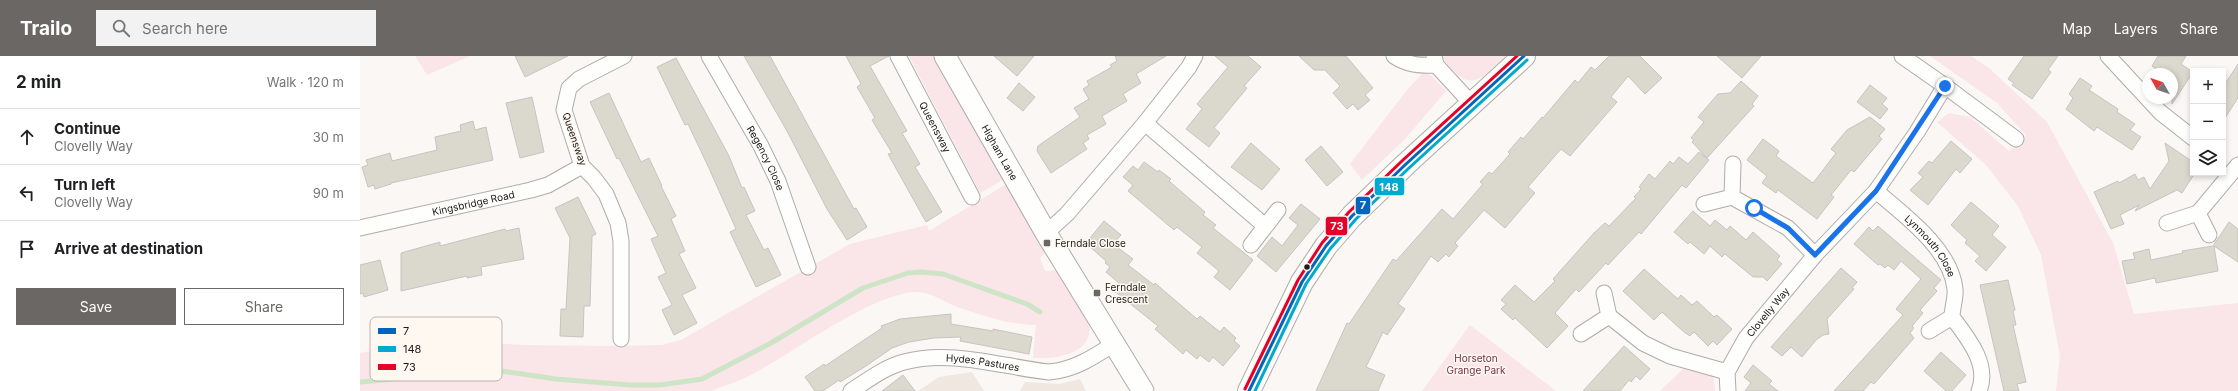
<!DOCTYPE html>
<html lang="en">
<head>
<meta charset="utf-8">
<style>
	body { margin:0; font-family:Inter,sans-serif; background:#f2f2f2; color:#202124 }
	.controls { position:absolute; right:12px; top:12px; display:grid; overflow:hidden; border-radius:0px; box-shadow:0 2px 6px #0003 }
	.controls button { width:36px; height:36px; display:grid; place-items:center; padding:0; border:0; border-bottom:1px solid #e0e0e0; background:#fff; color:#202124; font:20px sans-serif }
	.compass { position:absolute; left:1782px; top:12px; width:36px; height:36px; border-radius:50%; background:#fff; box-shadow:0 2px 6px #0003; rotate:310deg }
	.stop { position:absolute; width:12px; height:12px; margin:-9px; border:3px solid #1a73e8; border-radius:50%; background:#fff }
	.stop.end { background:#1a73e8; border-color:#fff; box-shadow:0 1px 4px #0008 }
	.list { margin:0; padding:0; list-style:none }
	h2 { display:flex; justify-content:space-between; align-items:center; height:52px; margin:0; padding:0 16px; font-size:17px }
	h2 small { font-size:13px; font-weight:400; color:#757577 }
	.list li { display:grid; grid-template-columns:26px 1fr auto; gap:12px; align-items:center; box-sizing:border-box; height:56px; padding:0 16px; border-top:1px solid #e0e0e0 }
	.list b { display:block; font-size:15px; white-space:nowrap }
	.list p { margin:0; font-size:13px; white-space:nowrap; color:#757577 }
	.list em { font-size:13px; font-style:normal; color:#757577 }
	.actions { display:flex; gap:8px; padding:12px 16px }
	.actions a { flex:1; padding:9px 0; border:1px solid #6a6765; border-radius:0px; text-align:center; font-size:14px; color:#6a6765 }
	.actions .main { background:#6a6765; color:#fff }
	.icon { flex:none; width:22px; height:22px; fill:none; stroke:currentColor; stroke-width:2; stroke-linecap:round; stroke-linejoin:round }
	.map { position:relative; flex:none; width:1878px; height:335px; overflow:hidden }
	header { display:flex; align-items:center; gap:24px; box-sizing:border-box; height:56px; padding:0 20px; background:#6a6765; color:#fff }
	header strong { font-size:19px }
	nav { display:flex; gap:22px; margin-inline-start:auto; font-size:14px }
	.search { width:280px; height:36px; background:#f2f2f2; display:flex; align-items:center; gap:10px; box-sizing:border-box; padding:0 14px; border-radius:0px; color:#757577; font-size:15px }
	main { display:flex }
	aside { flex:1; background:#fff }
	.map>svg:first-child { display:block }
	.built { fill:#f0e8e0 }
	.green { fill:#fae5e9 }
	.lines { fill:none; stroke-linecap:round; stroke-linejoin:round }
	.stream { stroke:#cee4c6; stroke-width:5 }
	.building { fill:#dbd9ce; stroke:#c6c4c1 }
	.street-casing { stroke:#afacaa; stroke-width:17 }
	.secondary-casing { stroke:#afacaa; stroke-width:23 }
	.primary-casing { stroke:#afacaa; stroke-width:24 }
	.street { stroke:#fefefd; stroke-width:15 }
	.secondary { stroke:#fefefd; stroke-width:21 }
	.primary { stroke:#fefefd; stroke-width:22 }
	.bus-1-casing { stroke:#fef8f0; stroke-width:6 }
	.bus-2-casing { stroke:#fef8f0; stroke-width:6 }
	.bus-3-casing { stroke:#fef8f0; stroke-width:6 }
	.bus-1 { stroke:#0065bd; stroke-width:3 }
	.bus-2 { stroke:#00a9ce; stroke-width:3 }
	.bus-3 { stroke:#e4002b; stroke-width:3 }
	.route { stroke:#1a73e8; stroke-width:5 }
	.poi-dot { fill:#6a6765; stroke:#fef8f0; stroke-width:1.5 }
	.bus-dot { fill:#1d1a18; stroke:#fef8f0; stroke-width:1.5 }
	.labels { text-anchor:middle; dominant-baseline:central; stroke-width:3; stroke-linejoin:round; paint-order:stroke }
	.street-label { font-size:10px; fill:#1d1a18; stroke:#fef8f0 }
	.poi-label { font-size:10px; fill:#1d1a18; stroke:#fef8f0; text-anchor:start }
	.park-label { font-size:10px; fill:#712f47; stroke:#fef8f0 }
	.key { fill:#fef8f0; stroke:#bab5af; stroke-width:1 }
	.key-label { font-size:11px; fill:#1d1a18 }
	.line-badge { stroke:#fef8f0; stroke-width:1.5 }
	.badge-label { font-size:11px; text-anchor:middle; font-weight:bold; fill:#fff }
</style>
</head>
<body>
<header>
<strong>Trailo</strong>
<div class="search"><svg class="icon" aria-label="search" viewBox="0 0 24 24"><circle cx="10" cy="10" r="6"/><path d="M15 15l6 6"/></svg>Search here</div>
<nav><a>Map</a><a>Layers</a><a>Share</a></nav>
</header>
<main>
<aside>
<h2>2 min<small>Walk · 120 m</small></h2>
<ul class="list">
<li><svg class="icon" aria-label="ahead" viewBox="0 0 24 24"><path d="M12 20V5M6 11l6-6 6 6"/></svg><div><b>Continue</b><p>Clovelly Way</p></div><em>30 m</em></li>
<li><svg class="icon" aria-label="left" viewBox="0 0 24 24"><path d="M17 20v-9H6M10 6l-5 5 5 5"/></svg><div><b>Turn left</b><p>Clovelly Way</p></div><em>90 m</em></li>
<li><svg class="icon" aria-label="arrive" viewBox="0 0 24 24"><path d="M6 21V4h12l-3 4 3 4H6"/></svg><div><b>Arrive at destination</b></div></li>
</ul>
<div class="actions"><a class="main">Save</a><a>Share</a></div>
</aside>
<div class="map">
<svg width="1878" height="335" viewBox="0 0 1878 335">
	<rect width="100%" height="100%" fill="#faf7f4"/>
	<path class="built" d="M612,316L624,335H558L579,321Z
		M720,323L726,335H660L665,326L699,328Z"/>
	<path class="green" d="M55,0H110L67,19Z
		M549,0H575L646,122L620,137Z
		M1081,0H1146C1116,28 1109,37 1081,0Z
		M1570,0H1611L1630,13L1687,66L1753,187L1774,258L1878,247V335H1696L1700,300L1681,199L1658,150L1626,109L1577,66L1589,57L1610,61L1649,95L1666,79L1637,47Z
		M1064,16L1072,20L1086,35L1045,83L1002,124L990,108L1047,34Z
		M648,127L688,194L680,202L685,215L700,214L730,265C734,298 698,303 673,302L676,269C646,268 628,261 600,252C585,247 574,237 558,236C516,235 437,294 398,315C384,324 366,329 351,335H0V297L50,287L86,284L161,289L247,290L302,289L321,284L490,188L567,169L569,175Z
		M1110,269L1196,335H1062Z
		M1324,312L1353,320L1355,335H1300Z"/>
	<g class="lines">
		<path class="stream" d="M0,326L134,314L196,323L270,329H300L342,323L411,287L503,232L548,217L561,216L583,218L667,248L680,256"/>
	</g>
	<path class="building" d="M155,0H208L165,21Z
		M384,0H410L494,153L496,152L507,171L487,184L467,153L427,75Z
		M486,0H529L510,10L547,75L542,77L560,108L555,111L582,156L566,166L528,98L532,97L512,64L515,62L497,31L501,28Z
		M634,0H674L657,20Z
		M755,0H806L776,18L781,27L763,38L767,45L742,60L746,68L727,79L729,83L723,87L727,93L691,117L677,95L678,90L720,61L714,52L729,43L723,33L729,29L727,25L752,11L750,9L757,5Z
		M855,0H888L901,11L884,30L887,32L854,72L860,77L849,91L826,73L842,53L837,48L868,11Z
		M939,0H986L1013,32L1005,39L1010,44L998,54L993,48L987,53L973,37L980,30L965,14H954Z
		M1249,0H1280L1302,22L1285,38L1268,20L1251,41L1257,46L1210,100L1201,93L1168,131L1175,137L1145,172L1124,154L1095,187L1098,190L1089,201L1086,198L1078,206L1071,200L1038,248L1045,253L1027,279L1023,276L1006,311L1025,319L1018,335H956L987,267L989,268L1033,203L1036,205L1082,153L1093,163L1123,128L1120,126L1129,116L1132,118L1150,98L1148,96L1161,81L1163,83L1182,61L1183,62L1215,24L1218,27L1231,11L1235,14Z
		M1357,0H1401L1382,22Z
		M1664,0H1698L1688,14L1691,16L1672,43L1652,29L1654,27L1648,23Z
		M1798,0H1826L1821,8L1833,16L1812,48V18H1803L1792,10Z
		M316,2L369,100L382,132L384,131L395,155L386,159L404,194L408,192L421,219L396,231L370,176L376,173L348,110L328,68L325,69L297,11Z
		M1878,8V42L1863,65V31Z
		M1720,22L1732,30L1729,34L1758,53L1757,56L1775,68L1770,74L1781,81L1772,94L1737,71L1734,75L1706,53L1713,42L1709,38Z
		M1381,25L1398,40L1392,48L1394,50L1347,102L1332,86L1334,84L1331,82L1344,66L1338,61L1358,38L1370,37Z
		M659,27L675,41L663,55L647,42Z
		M1510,29L1527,42L1522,48L1528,53L1520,63L1497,46Z
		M249,37L281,106L289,102L302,130H301L316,160L311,163L325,195L319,198L336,232L322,239L337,267L314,279L302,254L312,249L298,221L306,217L291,183L298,180L259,102L257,103L230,46Z
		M172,41L184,96L160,102L146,47Z
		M1510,61L1525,73L1519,80L1522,83L1494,116L1491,114L1471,139L1474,141L1457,163L1418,134L1416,137L1402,127L1407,120L1387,104L1403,83L1419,95L1416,100L1453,127L1476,97L1471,93L1487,74Z
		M113,65L115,74L126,71L133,104L31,127V128L15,133L14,129L8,131L2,111L8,109L6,104L30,97L32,105L77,94L75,81L101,75L100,69Z
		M1591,85L1612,103L1600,117L1596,113L1568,149L1550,134L1563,121L1558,117L1569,105L1572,107Z
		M891,87L920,113L902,134L871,111Z
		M1805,87L1833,106V120L1822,137L1817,134L1775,155L1779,149L1760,159L1764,168L1751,173L1734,136L1758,125L1759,127L1775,118L1778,124L1784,121L1790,133L1809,105Z
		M961,90L983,116L967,130L945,104Z
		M1339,96L1349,104L1326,132L1322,129L1281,178L1279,176L1248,209L1246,207L1219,236L1216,233L1195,257L1208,270L1187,292L1155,262L1153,264L1141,253L1146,248L1141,244L1155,229L1174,246L1195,225L1193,223L1234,177L1245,167L1249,170L1276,142L1274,141L1281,133L1279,131L1289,118L1295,123L1310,105L1313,108L1319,101L1328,108Z
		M784,106L798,116L799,114L811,123L809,125L845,156L843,159L856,169L853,172L893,204L870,234L854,221L859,215L837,197L842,191L817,171L814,174L768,135L773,129L763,121L773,110L778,114Z
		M218,141L236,178L232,180L230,250H224L223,281L200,280L201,253H206L210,182L195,152Z
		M1611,146L1639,170L1632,179L1646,191L1626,215L1615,205L1620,200L1605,187L1607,184L1591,169Z
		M941,148L960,163L916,216L897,200L912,181L922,190L938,169L929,162Z
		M1333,155L1350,170L1355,164L1367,174L1370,170L1386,184L1393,176L1420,200L1417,204L1422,208L1407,225L1403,221H1393L1365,198L1362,201L1350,190L1344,198L1330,186L1328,188L1314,176Z
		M744,165L761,179L753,188L773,203L768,209L794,229L795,227L837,263L840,260L860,276L864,271L876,282L874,285L880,290L863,310L853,301L849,306L840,299L837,303L826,294L823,298L795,273L798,270L753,234L759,227L746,216L750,211L745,207L746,205L730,191L735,186L730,182Z
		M1869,166L1878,173V206L1854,190L1858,215L1796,227L1795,222L1767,228L1762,205L1775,203L1773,197L1789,193L1791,204L1823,197L1822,195L1853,190Z
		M1518,170L1581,224L1574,232L1577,235L1560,254L1563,257L1552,270L1554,272L1550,277L1554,282L1514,328L1511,326L1503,335H1474L1543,259L1536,253L1561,223L1541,205L1534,214L1528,209L1525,212L1520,208L1518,209L1494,188L1509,171L1513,175Z
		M159,172L164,203L121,211L122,219L107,222V220L41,235V197L80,186V190L145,173L146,175Z
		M20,204L28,234L4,241L3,237L0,238V209Z
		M1481,212L1497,226L1492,232L1494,233L1467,263L1469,278L1463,279L1456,284L1442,301L1431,291L1422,300L1411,291Z
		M1284,213L1318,243L1321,239L1332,249L1337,245L1354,261L1357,259L1372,273L1357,289L1353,285L1348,290L1334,276L1330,280L1324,276L1302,256L1294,264L1263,235Z
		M1648,224L1655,254L1653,255L1656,269H1653L1666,326L1657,328L1659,335H1644L1620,229Z
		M591,258V268L633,275V273L672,281L669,298L600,285L601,281L574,282L549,286L532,292L506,310L480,326L479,324L463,335H455L445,321L464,308L465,310L522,272L521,270L540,263Z
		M1264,290L1290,313L1280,324L1276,320L1271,326L1269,324L1260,335H1223Z
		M1581,296L1606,319L1592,335H1586L1564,315Z
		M1393,309L1412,325L1409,328L1418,335H1385L1391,327L1384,321Z
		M543,319L555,335H522Z"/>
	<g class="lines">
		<defs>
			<g id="street">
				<path id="s1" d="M349,0L401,90L418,125L448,211"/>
				<path id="s2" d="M538,0L612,141"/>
				<path d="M1034,0C1048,9 1059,10 1076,9"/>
				<path d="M1074,0L1076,9L1111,47"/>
				<path d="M1542,0L1585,30L1656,83"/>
				<path d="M1748,0L1800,56L1833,82"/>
				<path d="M785,67L904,169"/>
				<path id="s3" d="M1516,135C1544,159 1591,193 1595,233C1596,242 1592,252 1592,261C1607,281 1630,308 1619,335"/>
				<path d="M1372,141L1428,172L1455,199"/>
				<path d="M1344,148L1372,141L1373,108"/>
				<path d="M1838,157L1849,179"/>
				<path d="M1807,167L1838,157L1878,109"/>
				<path id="s4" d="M0,172L171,134L188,129L222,110"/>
				<path d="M686,177L707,158L785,67L829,11L835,0"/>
				<path d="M891,189L918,154"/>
				<path d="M1249,260L1283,287L1310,300L1367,316"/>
				<path d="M1569,275L1592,261"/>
				<path d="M1221,278L1249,260L1244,237"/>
				<path d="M261,283V185L258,167L246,138L234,122L222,110L204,54L209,32L219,23L264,0"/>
				<path id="s5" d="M491,335C508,324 525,311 544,306C591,293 642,311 689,316C714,314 734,301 755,287"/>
				<path id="s6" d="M1368,335L1367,316L1386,282L1455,199L1516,135L1557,76L1585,30"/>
			</g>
			<g id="secondary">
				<path id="s7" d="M585,0L686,177L783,335"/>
			</g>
			<path id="primary" d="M889,335L942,226L966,190L992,160L1046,108L1164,0"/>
		</defs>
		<use href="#street" class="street-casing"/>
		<use href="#secondary" class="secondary-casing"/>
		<use href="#primary" class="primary-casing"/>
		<use href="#street" class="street"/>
		<use href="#secondary" class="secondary"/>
		<use href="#primary" class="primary"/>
		<defs>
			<path id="bus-1" d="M889,335L942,226L966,190L992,160L1046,108L1164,0"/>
			<path id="bus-2" d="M895,335L946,228L970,193L996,163L1049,112L1167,4"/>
			<path id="bus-3" d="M885,333L938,224L962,187L989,156L1043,104L1157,0"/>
		</defs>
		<use href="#bus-1" class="bus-1-casing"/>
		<use href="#bus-2" class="bus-2-casing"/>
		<use href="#bus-3" class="bus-3-casing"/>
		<use href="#bus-1" class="bus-1"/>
		<use href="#bus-2" class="bus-2"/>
		<use href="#bus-3" class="bus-3"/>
	</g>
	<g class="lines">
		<path class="route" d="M1394,152L1428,172L1455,199L1516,135L1585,30"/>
	</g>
	<g class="poi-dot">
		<rect x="683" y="183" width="8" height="8" rx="2"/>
		<rect x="733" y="233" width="8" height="8" rx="2"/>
	</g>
	<circle class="bus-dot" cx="947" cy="211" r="3.5"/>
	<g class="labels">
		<g class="street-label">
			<text stroke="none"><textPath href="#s2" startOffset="80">Queensway</textPath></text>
			<text transform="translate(215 83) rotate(71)">Queensway</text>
			<text stroke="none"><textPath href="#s7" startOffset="111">Higham Lane</textPath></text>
			<text stroke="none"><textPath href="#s1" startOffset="117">Regency Close</textPath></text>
			<text stroke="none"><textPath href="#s4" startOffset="116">Kingsbridge Road</textPath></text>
			<text stroke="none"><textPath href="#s3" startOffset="78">Lynmouth Close</textPath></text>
			<text stroke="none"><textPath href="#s6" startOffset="92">Clovelly Way</textPath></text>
			<text stroke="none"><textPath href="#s5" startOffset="140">Hydes Pastures</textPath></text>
		</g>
		<g class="poi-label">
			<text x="695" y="187">Ferndale Close</text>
			<text x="745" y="231">Ferndale<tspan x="745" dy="12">Crescent</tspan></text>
		</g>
		<g class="park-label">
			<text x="1116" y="302">Horseton<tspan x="1116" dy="12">Grange Park</tspan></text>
		</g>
	</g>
	<rect x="10" y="261" width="132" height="64" rx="6" class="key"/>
	<rect x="18" y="272" width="18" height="6" fill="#0065bd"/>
	<rect x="18" y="290" width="18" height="6" fill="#00a9ce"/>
	<rect x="18" y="308" width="18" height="6" fill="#e4002b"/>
	<g class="key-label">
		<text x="43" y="279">7</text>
		<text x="43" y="297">148</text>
		<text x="43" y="315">73</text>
	</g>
	<g class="line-badge">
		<rect x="1014" y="121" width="31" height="19" rx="4" fill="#00a9ce"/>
		<rect x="995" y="140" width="16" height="19" rx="4" fill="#0065bd"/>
		<rect x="965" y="160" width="23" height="20" rx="4" fill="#e4002b"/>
	</g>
	<g class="badge-label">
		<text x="1029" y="135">148</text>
		<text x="1003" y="153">7</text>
		<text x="977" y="174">73</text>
	</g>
</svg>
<div class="controls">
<button>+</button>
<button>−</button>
<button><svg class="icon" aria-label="layers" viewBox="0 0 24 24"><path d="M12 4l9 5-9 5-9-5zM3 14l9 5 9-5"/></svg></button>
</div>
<svg class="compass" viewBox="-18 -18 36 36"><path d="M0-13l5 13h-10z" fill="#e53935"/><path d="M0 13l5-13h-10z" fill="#757577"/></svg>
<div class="stop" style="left:1394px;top:152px"></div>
<div class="stop end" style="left:1585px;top:30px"></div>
</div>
</main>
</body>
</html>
